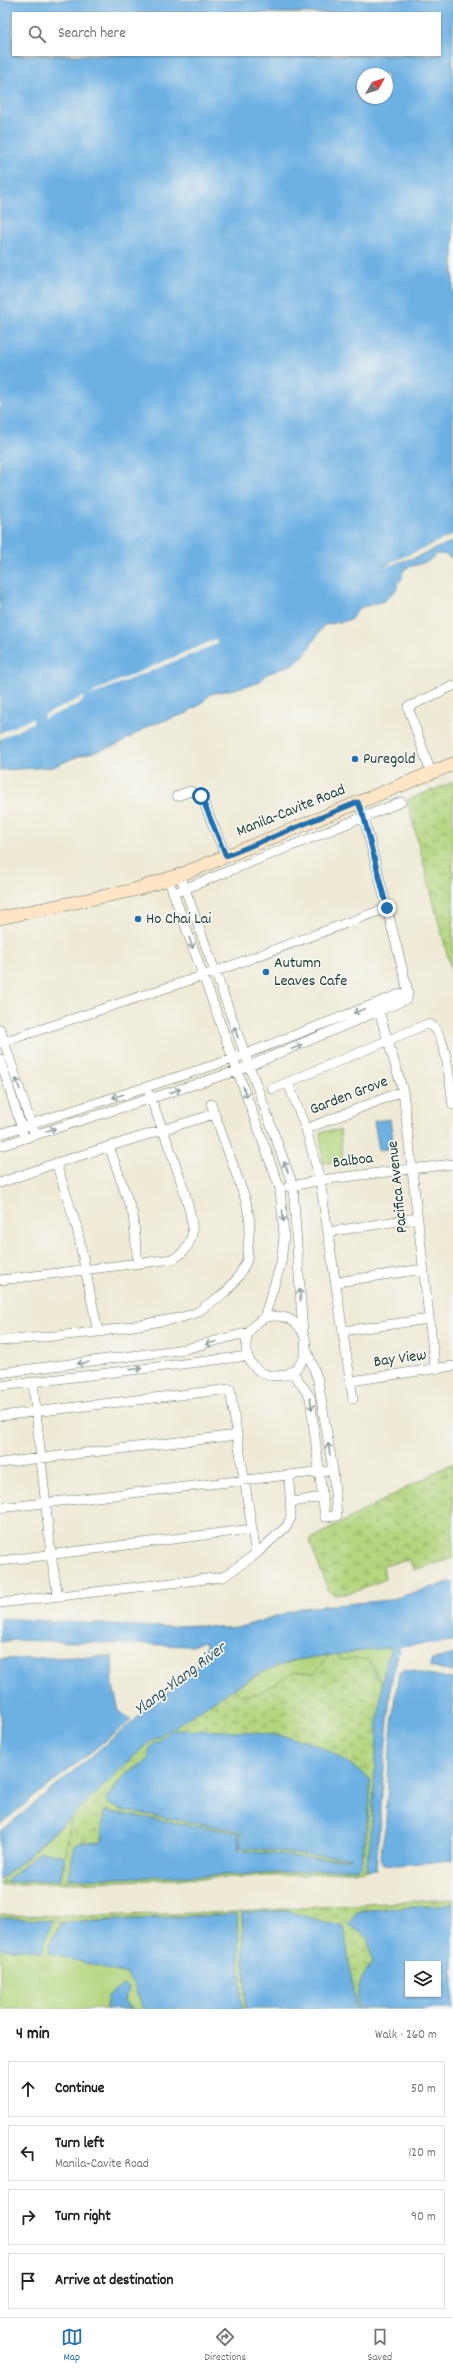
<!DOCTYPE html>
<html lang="en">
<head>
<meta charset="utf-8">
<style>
	body { margin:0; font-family:Dekko,sans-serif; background:#f6f6f6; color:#222 }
	.controls { position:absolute; right:12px; bottom:12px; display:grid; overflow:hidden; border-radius:0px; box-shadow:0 1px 3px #0004 }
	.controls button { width:36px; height:36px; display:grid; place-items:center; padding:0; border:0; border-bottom:1px solid #e0e0e0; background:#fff; color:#222; font:20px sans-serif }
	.compass { position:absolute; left:357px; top:68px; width:36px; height:36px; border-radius:50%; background:#fff; box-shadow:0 1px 3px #0004; rotate:51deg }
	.stop { position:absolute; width:12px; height:12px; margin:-9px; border:3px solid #1f6fb2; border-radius:50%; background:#fff }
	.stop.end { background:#1f6fb2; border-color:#fff; box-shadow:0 1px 4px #0008 }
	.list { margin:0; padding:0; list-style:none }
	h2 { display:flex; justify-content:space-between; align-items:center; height:52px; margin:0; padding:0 16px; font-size:17px }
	h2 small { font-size:13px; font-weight:400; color:#767676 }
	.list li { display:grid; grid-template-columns:26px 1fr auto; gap:12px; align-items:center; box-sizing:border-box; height:56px; margin:0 8px 8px; padding:0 8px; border:1px solid #e0e0e0; border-radius:0px }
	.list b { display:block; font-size:15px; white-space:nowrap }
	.list p { margin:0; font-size:13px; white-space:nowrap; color:#767676 }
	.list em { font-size:13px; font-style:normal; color:#767676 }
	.icon { flex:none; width:22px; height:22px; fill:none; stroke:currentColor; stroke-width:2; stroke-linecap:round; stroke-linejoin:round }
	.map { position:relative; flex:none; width:453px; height:2009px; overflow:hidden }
	.search { position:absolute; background:#fff; box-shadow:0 1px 3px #0004; left:12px; right:12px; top:12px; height:44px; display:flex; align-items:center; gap:10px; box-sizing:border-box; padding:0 14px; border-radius:0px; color:#767676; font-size:15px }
	.sheet { height:308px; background:#fff }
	nav { display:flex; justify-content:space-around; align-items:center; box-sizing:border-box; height:56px; border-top:1px solid #e0e0e0; background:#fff; font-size:11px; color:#767676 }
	nav a { display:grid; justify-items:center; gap:2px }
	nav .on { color:#1f6fb2 }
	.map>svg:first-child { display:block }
	.grass { fill:#b3d57d; stroke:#698958 }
	.wetland { fill:url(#wetland-marsh); stroke:#698958; fill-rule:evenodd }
	.water { fill:#6db1e3; stroke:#46778c; fill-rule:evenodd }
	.pier { fill:#efead5 }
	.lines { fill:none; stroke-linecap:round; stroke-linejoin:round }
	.minor-casing { stroke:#687a6c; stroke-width:10 }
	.secondary-casing { stroke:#687a6c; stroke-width:14 }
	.minor { stroke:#fff; stroke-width:9 }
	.secondary { stroke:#fde5c5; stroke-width:13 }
	.oneway { stroke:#8f9e9a }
	.route { stroke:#1f6fb2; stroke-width:5 }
	.poi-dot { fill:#1f6fb2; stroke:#f6f6f2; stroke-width:1.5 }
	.labels { text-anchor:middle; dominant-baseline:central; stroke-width:3.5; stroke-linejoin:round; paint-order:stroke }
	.poi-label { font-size:16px; fill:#1f3d34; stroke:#f6f6f2; text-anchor:start }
	.street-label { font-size:16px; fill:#1f3d34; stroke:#f6f6f2 }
	.water-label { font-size:17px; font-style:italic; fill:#325a60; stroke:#f6f6f2 }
</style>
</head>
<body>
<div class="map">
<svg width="453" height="2009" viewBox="0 0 453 2009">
	<defs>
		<pattern id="wetland-marsh" width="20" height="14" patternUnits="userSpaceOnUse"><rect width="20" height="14" fill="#b3d57d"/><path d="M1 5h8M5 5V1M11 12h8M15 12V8" fill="none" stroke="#91ae67"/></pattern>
	</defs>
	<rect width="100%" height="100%" fill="#f6f6f2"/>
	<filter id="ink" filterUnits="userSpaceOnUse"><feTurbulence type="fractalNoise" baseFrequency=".025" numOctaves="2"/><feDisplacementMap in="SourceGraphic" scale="8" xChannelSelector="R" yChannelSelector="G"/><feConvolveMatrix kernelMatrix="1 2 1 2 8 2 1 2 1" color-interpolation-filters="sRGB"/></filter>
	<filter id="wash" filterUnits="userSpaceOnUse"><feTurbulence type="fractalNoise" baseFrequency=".012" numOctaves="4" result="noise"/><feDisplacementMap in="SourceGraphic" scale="16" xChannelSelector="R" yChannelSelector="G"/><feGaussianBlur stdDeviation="0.9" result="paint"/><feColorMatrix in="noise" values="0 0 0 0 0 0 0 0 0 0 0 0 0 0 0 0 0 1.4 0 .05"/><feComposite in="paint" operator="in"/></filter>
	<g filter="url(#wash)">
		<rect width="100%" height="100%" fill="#efead5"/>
		<path class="grass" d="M340,1130L343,1162L323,1163L320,1132Z
			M391,1646L383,1685L371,1663L355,1658L341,1661L337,1653Z
			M329,1654L323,1664L314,1673H294L258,1694L240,1695L234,1688L280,1664Z
			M71,1817L65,1860V1856L38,1852L6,1882H0Z
			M52,1920L62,1923L51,1941L117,1972L127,1974L132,1981L143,2009H132L125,2001L128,1988L106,2003V2009H0V1948L32,1950L39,1952Z"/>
		<path class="wetland" d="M453,782V977L407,800Z
			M453,1463V1558L414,1570L409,1560L383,1565L385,1579C369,1587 352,1594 334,1595L328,1590L309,1540Z
			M337,1653L341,1661L355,1658L367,1660L383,1685L373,1826L366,1870L303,1875L0,1885V1882L60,1880L67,1850L71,1817L147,1744L234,1688L241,1695L258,1694L294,1672L314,1673L323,1664L329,1654ZM172,1730C214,1731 284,1730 321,1747C338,1755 354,1767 370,1779C370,1805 369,1844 358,1868L259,1874L68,1879L75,1847L83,1841L99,1843L101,1841L104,1811L238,1833L239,1850L315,1859H351V1857L314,1856L240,1847L241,1831L122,1810L117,1784L125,1775L148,1760Z
			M453,1899V1904L358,1911L349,1925L367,1936L373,1962C362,1975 355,1991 358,2009H356L344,1928L286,1911L242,1913L246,2009H242L237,1914L106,1920L75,1923L0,1918V1915L87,1916L235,1912Z"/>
		<path class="water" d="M0,0H453V535L384,566L414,558L453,541V559L444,554H436L429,561L406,568L402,573V579L397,584V589L384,601L359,608L350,620L324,625L305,654L293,664L265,675L259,682L251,685L211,694L198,706L188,711V713L151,725L117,745L76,757L53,767L0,770ZM13,13H440V55H13ZM363,74H387V98H363Z
			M390,1119L394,1148L379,1150L374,1121Z
			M453,1581V1641L400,1646L391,1682L376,1869L366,1870C377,1805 373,1738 384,1673C385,1664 389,1655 391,1647L294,1660L258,1674L234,1688L147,1744L71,1817L0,1880V1832L196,1669L202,1653L207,1646L206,1643L201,1642L192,1646L16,1640L0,1642V1618L154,1627L198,1625L222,1628L241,1627L301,1608L389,1600Z
			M453,1654V1672L430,1667L431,1660Z
			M112,1656L113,1686L119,1711L131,1720L0,1824V1659Z
			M402,1669L453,1679V1860L397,1865L382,1864C379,1850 385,1835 386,1821C387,1798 392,1682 402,1669Z
			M172,1730C214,1731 284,1730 321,1747C338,1755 354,1767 370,1779V1802L361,1865L358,1868L259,1874L68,1879L75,1846L78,1842L99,1843L101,1841L104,1811L238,1833L239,1850L315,1859H351V1857L314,1856L240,1847V1831L122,1810L108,1804L106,1799L125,1775L148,1760L150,1747Z
			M40,1851L65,1856L60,1880L6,1882Z
			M453,1904V2009H358C355,1991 362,1975 373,1962L367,1936L349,1925L358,1911ZM408,1964H438V1994H408Z
			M286,1911L344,1927L356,2009H246L242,1913Z
			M237,1914L242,2009H143L132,1981L127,1974L49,1953L51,1941L62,1923Z
			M0,1918L52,1920L42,1951L0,1948Z
			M123,1985L128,1988L125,2001L132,2009H106L108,1996Z"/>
		<path class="pier" d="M453,535V537L393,563L453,539V541L383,568L392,562Z
			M216,639L217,644L89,696L99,689Z
			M83,697L84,699L77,705L43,719L44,715Z
			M33,718V723L0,739V733Z"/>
	</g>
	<g filter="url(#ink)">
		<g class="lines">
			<defs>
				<path id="minor" d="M431,773L408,707L453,686
					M177,796L190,791L201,796L226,856
					M180,875L293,1186L303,1334
					M168,878L280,1189L284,1236L281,1263L264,1318
					M179,891L401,802
					M378,1008L403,1091L435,1369
					M0,1029L33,1130
					M0,1043L214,972L387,908
					M0,1059L23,1132
					M288,1083L306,1129L320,1180L353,1399
					M272,1089L427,1024C447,1026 450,1088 453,1105
					M306,1129L403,1091
					M0,1134L233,1059L408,991
					M0,1146L237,1071L407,999L408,991L364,818L358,802
					M109,1146L133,1215L138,1264
					M56,1163L77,1228L98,1332
					M0,1183L56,1163L214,1114
					M288,1187L320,1180L453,1164
					M328,1232L417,1218
					M0,1280L173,1259C184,1253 190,1246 192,1234C196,1211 159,1120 149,1094
					M337,1282L423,1269
					M246 1346a30 30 0 1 1 60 0a30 30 0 1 1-60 0Z
					M343,1331L429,1319
					M0,1341L98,1332L179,1318L196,1313L226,1292L239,1276L247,1260L250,1222L246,1201L211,1104
					M292,1371L310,1397L325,1517L337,1516L333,1470L318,1380L305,1345
					M0,1373L185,1349L249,1332
					M351,1381L453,1366
					M33,1382L51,1555L58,1596
					M0,1386L248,1356
					M0,1416L230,1389L256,1554
					M0,1463L237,1435
					M292,1502L322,1497
					M0,1508L333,1470
					M0,1561L252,1529
					M0,1603L223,1577L256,1554L287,1526L291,1517L289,1475"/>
				<path id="secondary" d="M0,918L134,890L180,875L453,764"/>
			</defs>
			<use href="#minor" class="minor-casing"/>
			<use href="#secondary" class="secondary-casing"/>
			<use href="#minor" class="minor"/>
			<use href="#secondary" class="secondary"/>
		</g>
		<defs><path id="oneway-shaft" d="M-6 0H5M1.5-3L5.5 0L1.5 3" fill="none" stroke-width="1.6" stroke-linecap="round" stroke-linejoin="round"/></defs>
		<g class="oneway">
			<use href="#oneway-shaft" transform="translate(191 943) rotate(71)"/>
			<use href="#oneway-shaft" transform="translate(359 1011) rotate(159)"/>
			<use href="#oneway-shaft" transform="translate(236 1032) rotate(-110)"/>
			<use href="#oneway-shaft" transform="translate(297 1047) rotate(-22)"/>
			<use href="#oneway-shaft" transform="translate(18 1084) rotate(-108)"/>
			<use href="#oneway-shaft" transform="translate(175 1091) rotate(-18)"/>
			<use href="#oneway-shaft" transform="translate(245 1092) rotate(70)"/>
			<use href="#oneway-shaft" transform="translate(118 1096) rotate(162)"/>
			<use href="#oneway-shaft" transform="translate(50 1130) rotate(-17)"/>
			<use href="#oneway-shaft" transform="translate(286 1167) rotate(-110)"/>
			<use href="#oneway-shaft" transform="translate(283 1216) rotate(85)"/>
			<use href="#oneway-shaft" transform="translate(300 1295) rotate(-94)"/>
			<use href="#oneway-shaft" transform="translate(211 1343) rotate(165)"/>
			<use href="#oneway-shaft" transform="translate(83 1363) rotate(173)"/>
			<use href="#oneway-shaft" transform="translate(136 1369) rotate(-6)"/>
			<use href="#oneway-shaft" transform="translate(311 1404) rotate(81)"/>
			<use href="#oneway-shaft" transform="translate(329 1449) rotate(-100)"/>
		</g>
	</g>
	<g class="lines" filter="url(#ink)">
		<path class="route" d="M201,796L226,856L358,802L364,818L387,908"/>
	</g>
	<g class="poi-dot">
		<circle cx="355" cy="759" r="4"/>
		<circle cx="138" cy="919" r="4"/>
		<circle cx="266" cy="972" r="4"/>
	</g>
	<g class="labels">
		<g class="poi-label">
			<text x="363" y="759">Puregold</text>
			<text x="146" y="919">Ho Chai Lai</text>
			<text x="274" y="963">Autumn<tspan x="274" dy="18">Leaves Cafe</tspan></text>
		</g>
		<g class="street-label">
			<text transform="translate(291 811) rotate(-22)">Manila-Cavite Road</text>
			<text transform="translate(349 1096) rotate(-21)">Garden Grove</text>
			<text transform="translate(353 1161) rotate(-7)">Balboa</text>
			<text transform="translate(398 1187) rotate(-96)">Pacifica Avenue</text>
			<text transform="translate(400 1359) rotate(-8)">Bay View</text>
		</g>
		<g class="water-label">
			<text transform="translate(181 1680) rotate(-37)">Ylang-Ylang River</text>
		</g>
	</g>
</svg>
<div class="controls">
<button><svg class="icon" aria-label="layers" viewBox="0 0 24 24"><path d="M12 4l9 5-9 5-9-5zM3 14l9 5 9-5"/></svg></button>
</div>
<svg class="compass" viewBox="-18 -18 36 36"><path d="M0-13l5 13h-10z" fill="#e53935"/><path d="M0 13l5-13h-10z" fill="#767676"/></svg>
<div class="stop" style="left:201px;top:796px"></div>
<div class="stop end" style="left:387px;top:908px"></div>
<div class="search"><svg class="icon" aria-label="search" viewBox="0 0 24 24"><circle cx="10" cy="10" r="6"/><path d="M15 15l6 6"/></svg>Search here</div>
</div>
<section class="sheet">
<h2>4 min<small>Walk · 260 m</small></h2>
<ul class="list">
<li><svg class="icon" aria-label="ahead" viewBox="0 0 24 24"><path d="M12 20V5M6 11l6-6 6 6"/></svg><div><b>Continue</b></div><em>50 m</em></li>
<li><svg class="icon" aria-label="left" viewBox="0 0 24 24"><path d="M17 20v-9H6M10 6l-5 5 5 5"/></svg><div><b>Turn left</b><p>Manila-Cavite Road</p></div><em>120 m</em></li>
<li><svg class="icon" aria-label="right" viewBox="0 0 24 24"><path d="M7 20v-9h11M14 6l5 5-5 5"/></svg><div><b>Turn right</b></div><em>90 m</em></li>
<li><svg class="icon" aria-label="arrive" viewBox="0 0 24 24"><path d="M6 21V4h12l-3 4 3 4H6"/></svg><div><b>Arrive at destination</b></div></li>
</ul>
</section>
<nav>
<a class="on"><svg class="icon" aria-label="map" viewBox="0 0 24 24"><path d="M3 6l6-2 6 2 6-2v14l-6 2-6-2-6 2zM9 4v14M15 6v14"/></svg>Map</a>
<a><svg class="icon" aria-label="directions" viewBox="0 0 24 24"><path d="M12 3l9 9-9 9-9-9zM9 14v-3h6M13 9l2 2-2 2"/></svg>Directions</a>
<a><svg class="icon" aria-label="saved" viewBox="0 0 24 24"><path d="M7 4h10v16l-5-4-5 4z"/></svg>Saved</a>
</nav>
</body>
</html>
